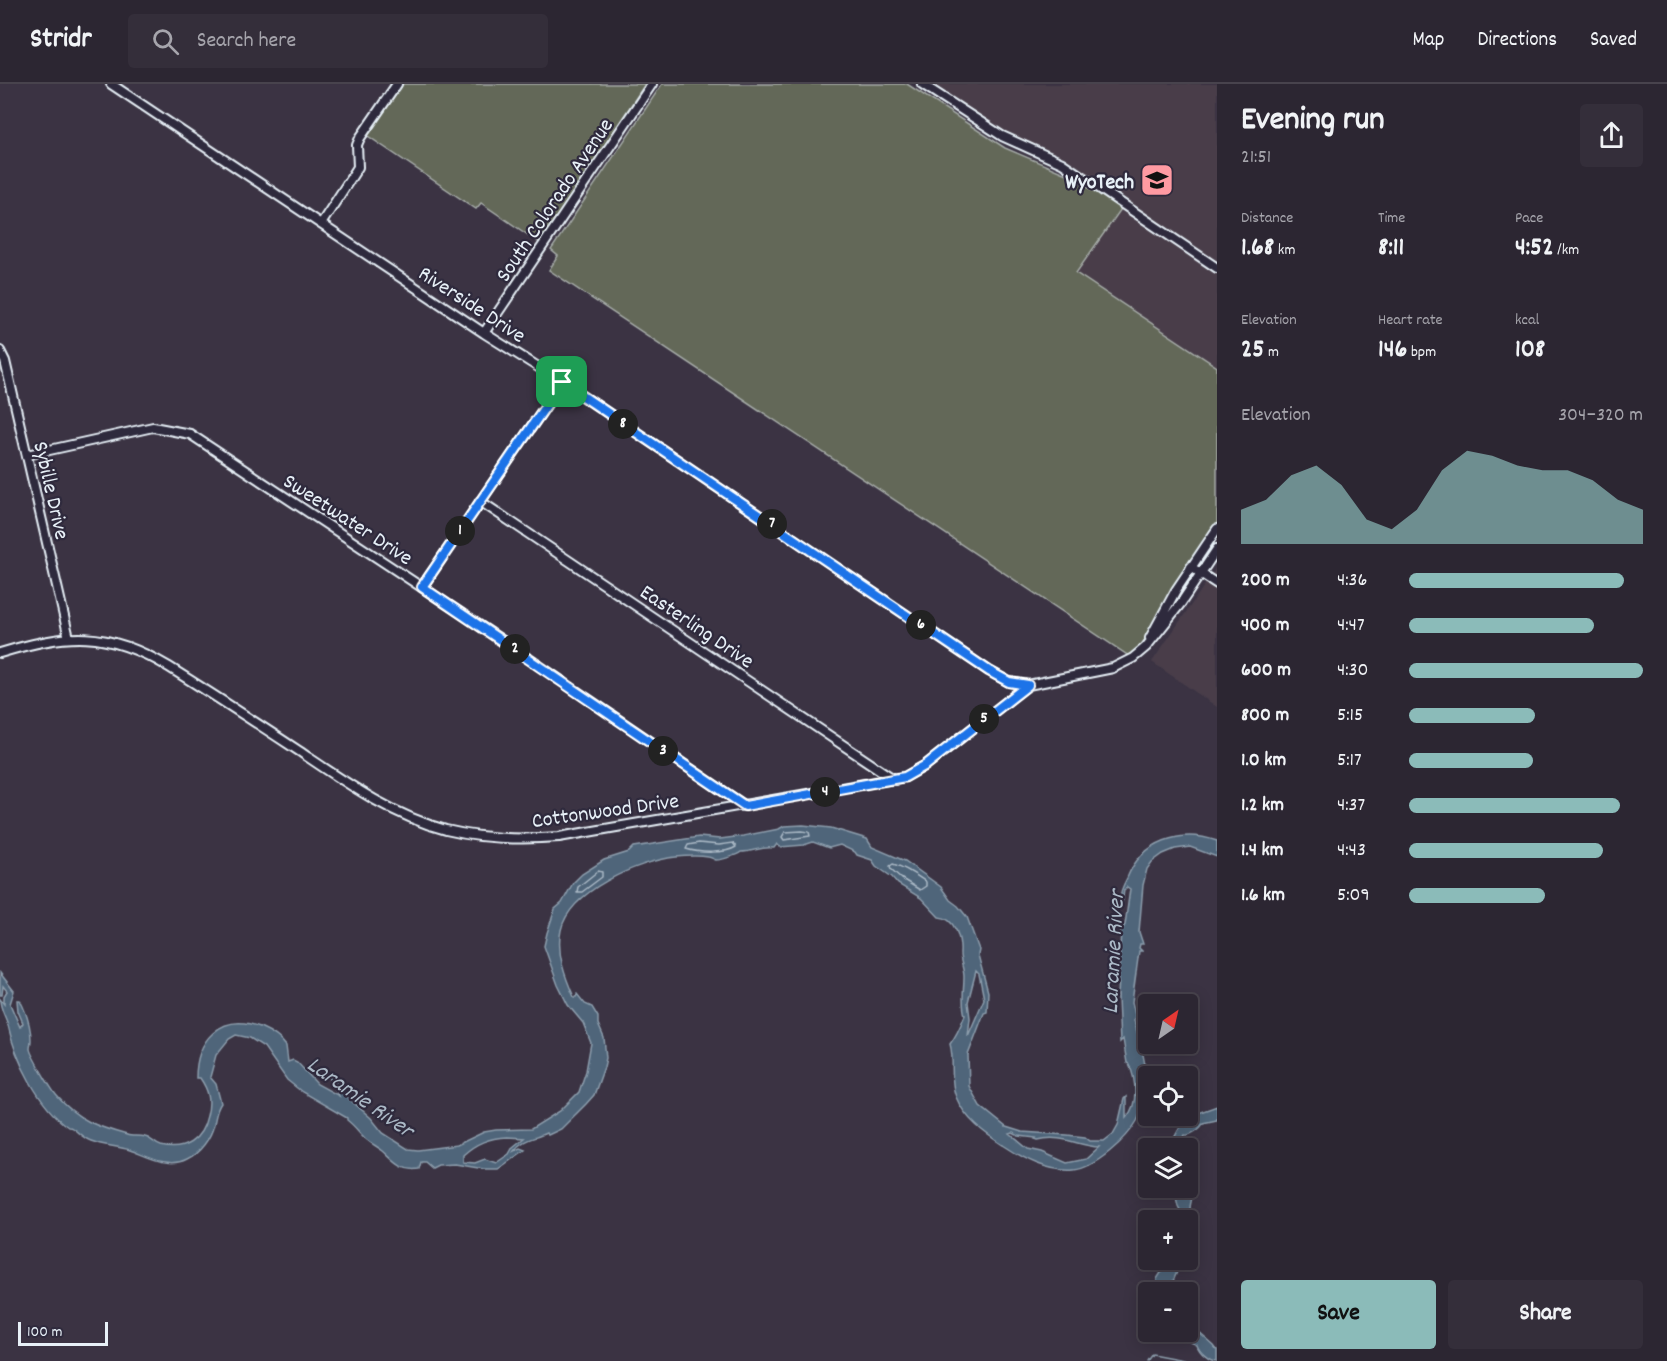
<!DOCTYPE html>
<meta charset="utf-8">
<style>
:root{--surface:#2c2632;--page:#342e3a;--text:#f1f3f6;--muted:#a6a5ac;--line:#48434d;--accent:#8bbbb9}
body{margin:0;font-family:Dekko,sans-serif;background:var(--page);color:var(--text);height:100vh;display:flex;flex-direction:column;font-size:22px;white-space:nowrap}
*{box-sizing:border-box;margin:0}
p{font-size:20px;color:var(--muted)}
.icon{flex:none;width:33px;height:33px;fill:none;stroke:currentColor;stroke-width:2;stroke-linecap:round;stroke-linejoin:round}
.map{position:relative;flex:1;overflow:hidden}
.sheet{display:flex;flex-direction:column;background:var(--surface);width:450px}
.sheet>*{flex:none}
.needle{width:39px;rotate:34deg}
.tools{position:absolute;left:1138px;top:910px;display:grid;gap:12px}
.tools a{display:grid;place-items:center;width:60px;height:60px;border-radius:6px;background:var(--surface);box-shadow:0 3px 15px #0003,0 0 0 2px var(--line);font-size:30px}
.scale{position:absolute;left:18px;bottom:15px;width:90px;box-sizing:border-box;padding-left:6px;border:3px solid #e8f1f8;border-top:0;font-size:16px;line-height:21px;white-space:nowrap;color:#e8f1f8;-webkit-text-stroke:4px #2f2a3d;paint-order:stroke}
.pin{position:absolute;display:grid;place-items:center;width:51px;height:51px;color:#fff;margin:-26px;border-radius:12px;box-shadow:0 3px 9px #0006}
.km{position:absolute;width:30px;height:30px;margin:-15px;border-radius:50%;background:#222;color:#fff;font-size:16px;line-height:30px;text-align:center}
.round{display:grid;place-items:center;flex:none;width:63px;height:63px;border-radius:6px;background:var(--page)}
.head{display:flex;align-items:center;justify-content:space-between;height:102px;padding:0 24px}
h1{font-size:33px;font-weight:700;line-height:45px}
.metrics{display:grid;grid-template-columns:repeat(3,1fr);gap:9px;height:102px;padding:6px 24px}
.metrics div{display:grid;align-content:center}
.metrics b{font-size:26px;font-weight:700}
.metrics small{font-size:16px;font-weight:400}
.metrics p{font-size:16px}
.chart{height:168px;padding:12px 24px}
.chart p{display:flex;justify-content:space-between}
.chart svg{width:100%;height:108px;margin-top:6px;fill:var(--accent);opacity:.7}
.button{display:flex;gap:12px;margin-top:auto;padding:12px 24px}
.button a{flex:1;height:69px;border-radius:6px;background:var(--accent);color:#111;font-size:24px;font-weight:700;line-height:69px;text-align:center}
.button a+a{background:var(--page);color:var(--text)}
ul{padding:0 24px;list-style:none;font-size:20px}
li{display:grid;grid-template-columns:96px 72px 1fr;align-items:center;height:45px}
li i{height:15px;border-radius:8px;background:var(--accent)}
header{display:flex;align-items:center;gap:36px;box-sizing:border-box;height:84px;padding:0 30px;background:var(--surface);border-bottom:2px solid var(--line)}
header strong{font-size:28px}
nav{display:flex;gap:33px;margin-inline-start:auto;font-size:21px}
.search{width:420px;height:54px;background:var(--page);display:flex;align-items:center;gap:15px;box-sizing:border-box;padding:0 21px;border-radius:6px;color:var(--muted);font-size:22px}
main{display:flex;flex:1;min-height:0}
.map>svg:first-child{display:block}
.built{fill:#493e4a}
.green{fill:#636759;stroke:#a6aca8;stroke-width:1.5}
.water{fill:#4f657a;stroke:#8c9dac;stroke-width:1.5;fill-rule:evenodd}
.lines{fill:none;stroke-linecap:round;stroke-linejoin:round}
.shore{stroke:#abb9c6;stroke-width:1.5}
.stream{stroke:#8c9dac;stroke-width:1.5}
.minor-casing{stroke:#e8f1f8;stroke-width:12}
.minor{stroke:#2f2a3d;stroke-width:8}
.route-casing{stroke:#fff;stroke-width:12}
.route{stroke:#1a73e8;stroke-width:8}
.labels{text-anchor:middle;stroke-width:4.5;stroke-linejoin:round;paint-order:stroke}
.poi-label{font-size:22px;font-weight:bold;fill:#e8f1f8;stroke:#2f2a3d;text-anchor:end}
.street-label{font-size:22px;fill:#e8f1f8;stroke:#2f2a3d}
.water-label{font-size:24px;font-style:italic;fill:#abb9c6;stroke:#2f2a3d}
</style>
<header>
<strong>Stridr</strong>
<div class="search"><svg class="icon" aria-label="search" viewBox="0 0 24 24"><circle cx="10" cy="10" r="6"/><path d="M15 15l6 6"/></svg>Search here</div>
<nav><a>Map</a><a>Directions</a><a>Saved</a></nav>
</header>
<main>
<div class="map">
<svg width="1217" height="1277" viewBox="0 0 1217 1277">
<rect width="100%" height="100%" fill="#3b3343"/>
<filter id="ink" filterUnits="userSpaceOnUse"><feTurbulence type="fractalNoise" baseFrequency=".0167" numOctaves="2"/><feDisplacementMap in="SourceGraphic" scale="12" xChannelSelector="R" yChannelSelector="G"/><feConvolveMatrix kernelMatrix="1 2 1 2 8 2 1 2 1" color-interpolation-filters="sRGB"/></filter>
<g filter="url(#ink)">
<path class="built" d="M932,0H1217V283L1076,189L1126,116L1066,76L1000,45Z
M1217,483V623L1152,578Z"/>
<path class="green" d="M403,0H645L540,159L481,119L476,125L368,52Z
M662,0H907L1005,64L1078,95L1121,125L1076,189L1217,283V439L1173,504L1150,548L1139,564L1129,572L549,186L558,172L551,166Z"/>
<path class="water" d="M803,741L831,744L867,755L872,763L905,777L941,803L950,816L958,822L967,833L979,866L978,871L988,908L987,928L984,929L968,971L969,1002L980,1022L1006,1043L1022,1048L1067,1051L1085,1053L1090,1057H1104L1113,1050L1118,1041L1124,1015L1126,1013V1034C1139,1020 1136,996 1129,980L1127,979L1123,955L1120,958L1118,914L1121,843L1123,844L1125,841L1130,805L1127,803L1124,806L1122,820C1118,811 1123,802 1127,794C1142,757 1181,744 1217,757V773L1190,763L1175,765L1163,770L1152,778L1147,785L1143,801L1139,848L1143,860H1140L1139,864L1142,867H1139L1132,918L1135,931L1134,936C1138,953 1144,969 1146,988C1147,998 1142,1028 1137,1037C1127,1055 1095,1084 1074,1086C1048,1088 1024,1075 1003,1061C984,1049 965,1035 956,1013C949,996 955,977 950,960C957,951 961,941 965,931C961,919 964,906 964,893C964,885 960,877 960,870C961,856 956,834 939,833L921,814L898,800L892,793L876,782L872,776L857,771L855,768L840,761L829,764L813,758L804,761L780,763L777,760L774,764C762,762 753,768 741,768C738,771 722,776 716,776C713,775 711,773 708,773C698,771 686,772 676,773C638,777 570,807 561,846C556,869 565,893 574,913H576L577,910L585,920L592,923L598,933V940L604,954L606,974L604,983L594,1011L586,1020L561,1045L548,1051L546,1049C534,1055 522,1055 514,1067L520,1064L525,1066L498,1085H484L455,1080L438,1081L432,1084L425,1078H421L419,1085C402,1088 394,1077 383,1067C378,1063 372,1060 367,1056C360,1050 355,1042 347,1036V1034L302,1008L287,996L264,963L250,954L236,951L229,955L216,971L210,993L216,1000L221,1019C216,1026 216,1032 214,1040C211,1054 200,1069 187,1075C168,1085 147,1072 130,1066C118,1062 103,1062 91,1057C83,1054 78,1048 72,1044C71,1043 69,1043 68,1043C39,1023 15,975 8,941C5,931 0,925 0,915L4,920V912L7,907L3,902L2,911H0V889L14,907L10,920L20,943L23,939L18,927L17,916H20C26,928 31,943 31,956C31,959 30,962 30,965C31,971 51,1005 57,1012C77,1036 98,1043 127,1051C132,1053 139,1051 145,1053C151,1054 154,1060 161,1062C184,1068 202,1056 207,1032C211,1017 209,1007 200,994H196C196,957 220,928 260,943C269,947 280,953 286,962L288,978L293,976L297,978L317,1000L339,1012L329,993V990L331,991L342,1002L346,1012L371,1034L383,1049L408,1065L418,1066L457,1061L484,1048L496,1046L531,1045L560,1027L579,1008L586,987L591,959L583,939L568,921L558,901L544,862L547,849L555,825L562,819L573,799L582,790L604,776L629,768L634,763L699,753L720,755L743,752L779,745L784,742ZM976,887L979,890L984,915L968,952L970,934L968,918ZM1013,1049L1019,1052L1036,1054L1035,1055L1038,1056C1062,1050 1078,1062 1099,1063L1086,1075L1067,1079L1042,1068L1028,1065L1010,1050ZM507,1053L524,1054L513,1063L509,1070L496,1079L485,1075L475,1079L463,1078V1071C476,1059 489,1054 507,1053Z
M1217,1022V1036L1203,1039C1201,1045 1189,1052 1185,1051L1179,1065H1169C1176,1049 1183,1036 1197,1024L1195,1030Z
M1174,1104H1184L1188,1108L1191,1106C1194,1113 1190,1117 1190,1125C1189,1139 1194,1153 1188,1167V1137H1181L1182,1130L1178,1122Z
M1169,1176H1182L1168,1209H1156L1157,1195Z
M1188,1239L1214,1262L1217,1266V1277C1209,1277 1199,1268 1197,1261L1182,1254L1176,1248H1188Z"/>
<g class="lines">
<path class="shore" d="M802,747L809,748L810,752L784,756L782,753L785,748Z
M699,759L719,761L733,759L736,763C725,770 699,769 686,765L688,761Z
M893,780C905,783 916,791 926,798V802L920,806L902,795L891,785L890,782Z
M598,787L602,788V793L582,808H577L578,803Z"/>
<path class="stream" d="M1147,1277L1152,1270L1189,1277"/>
<g class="minor-casing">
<path id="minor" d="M111,0L484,249L562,298L989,587L1009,598L1028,601
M922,0L1002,52L1062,79L1217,184
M321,140L358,83L357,61L360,54L397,0
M484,249L652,0
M0,267L5,277L69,554
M27,371L153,343L190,350L500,555L745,722
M480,417L895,696
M1191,483L1217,500
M422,503L562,298
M1150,554L1176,506L1217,445
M0,569C67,549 106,545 169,583C212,610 255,638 299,667C345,698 391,731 446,746C483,755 521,756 559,753L905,693L926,681L1028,601L1113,584L1133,574L1146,563L1181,519L1217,465"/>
</g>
<use href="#minor" class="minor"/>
</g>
</g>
<g class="lines" filter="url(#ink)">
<g class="route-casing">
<path id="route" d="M562,298L989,587L1009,598L1028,601L926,681L905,693L745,722L422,503Z"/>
</g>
<use href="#route" class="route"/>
</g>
<defs>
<g id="university-square" transform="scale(1.725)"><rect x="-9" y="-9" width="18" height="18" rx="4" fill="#ff9aa2" stroke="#2f2a3d"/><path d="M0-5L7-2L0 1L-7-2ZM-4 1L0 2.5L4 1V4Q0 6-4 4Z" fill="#111"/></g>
</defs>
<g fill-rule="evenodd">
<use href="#university-square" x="1157" y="96"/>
</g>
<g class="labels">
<g class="poi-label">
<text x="1134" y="104">WyoTech</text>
</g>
<g class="street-label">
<text transform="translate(553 115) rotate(-56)" y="8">South Colorado Avenue</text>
<text transform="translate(473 219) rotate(33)" y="8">Riverside Drive</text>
<text transform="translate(53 406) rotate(77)" y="8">Sybille Drive</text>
<text transform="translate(349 434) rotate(33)" y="8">Sweetwater Drive</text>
<text transform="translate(698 541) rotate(34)" y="8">Easterling Drive</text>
<text transform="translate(605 725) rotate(-8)" y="8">Cottonwood Drive</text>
</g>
<g class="water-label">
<text transform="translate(1112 868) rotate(-87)" y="8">Laramie River</text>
<text transform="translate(361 1012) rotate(35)" y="8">Laramie River</text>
</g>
</g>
</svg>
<div class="tools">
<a><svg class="needle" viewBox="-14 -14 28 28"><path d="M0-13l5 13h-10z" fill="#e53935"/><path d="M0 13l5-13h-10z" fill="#a6a5ac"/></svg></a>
<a><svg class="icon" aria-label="locate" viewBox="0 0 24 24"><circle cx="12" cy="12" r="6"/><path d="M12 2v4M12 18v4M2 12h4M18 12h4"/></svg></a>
<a><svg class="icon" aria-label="layers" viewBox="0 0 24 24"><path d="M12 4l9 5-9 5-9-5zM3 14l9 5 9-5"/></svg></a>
<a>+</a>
<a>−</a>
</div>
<div class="scale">100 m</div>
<div class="pin" style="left:562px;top:298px;background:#1e9e55"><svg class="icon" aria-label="arrive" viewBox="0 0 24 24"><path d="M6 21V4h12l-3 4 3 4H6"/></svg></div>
<b class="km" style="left:460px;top:447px">1</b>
<b class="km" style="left:515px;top:565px">2</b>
<b class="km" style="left:663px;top:667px">3</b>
<b class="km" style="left:825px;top:708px">4</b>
<b class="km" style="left:984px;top:635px">5</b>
<b class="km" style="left:921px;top:541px">6</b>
<b class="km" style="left:772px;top:440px">7</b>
<b class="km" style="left:623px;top:340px">8</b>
</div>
<section class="sheet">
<div class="head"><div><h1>Evening run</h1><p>21:51</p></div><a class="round"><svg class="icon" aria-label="share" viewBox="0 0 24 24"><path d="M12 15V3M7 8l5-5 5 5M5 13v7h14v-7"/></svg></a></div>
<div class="metrics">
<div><p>Distance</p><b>1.68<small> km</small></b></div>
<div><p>Time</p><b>8:11</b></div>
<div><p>Pace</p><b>4:52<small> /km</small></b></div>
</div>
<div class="metrics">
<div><p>Elevation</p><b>25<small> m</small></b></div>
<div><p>Heart rate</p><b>146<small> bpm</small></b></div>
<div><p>kcal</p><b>108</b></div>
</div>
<div class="chart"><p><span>Elevation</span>304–320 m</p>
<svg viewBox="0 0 160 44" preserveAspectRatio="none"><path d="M0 44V30L10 26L20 16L30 12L40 20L50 34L60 38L70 30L80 14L90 6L100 8L110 12L120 14L130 14L140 18L150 26L160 30V44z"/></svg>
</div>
<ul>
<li><b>200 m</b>4:36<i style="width:92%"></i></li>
<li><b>400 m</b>4:47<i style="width:79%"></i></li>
<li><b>600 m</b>4:30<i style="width:100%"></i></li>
<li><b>800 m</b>5:15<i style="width:54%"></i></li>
<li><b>1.0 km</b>5:17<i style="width:53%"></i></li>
<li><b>1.2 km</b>4:37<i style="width:90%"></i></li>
<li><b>1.4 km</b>4:43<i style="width:83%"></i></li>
<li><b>1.6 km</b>5:09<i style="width:58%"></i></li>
</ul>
<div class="button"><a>Save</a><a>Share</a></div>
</section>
</main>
